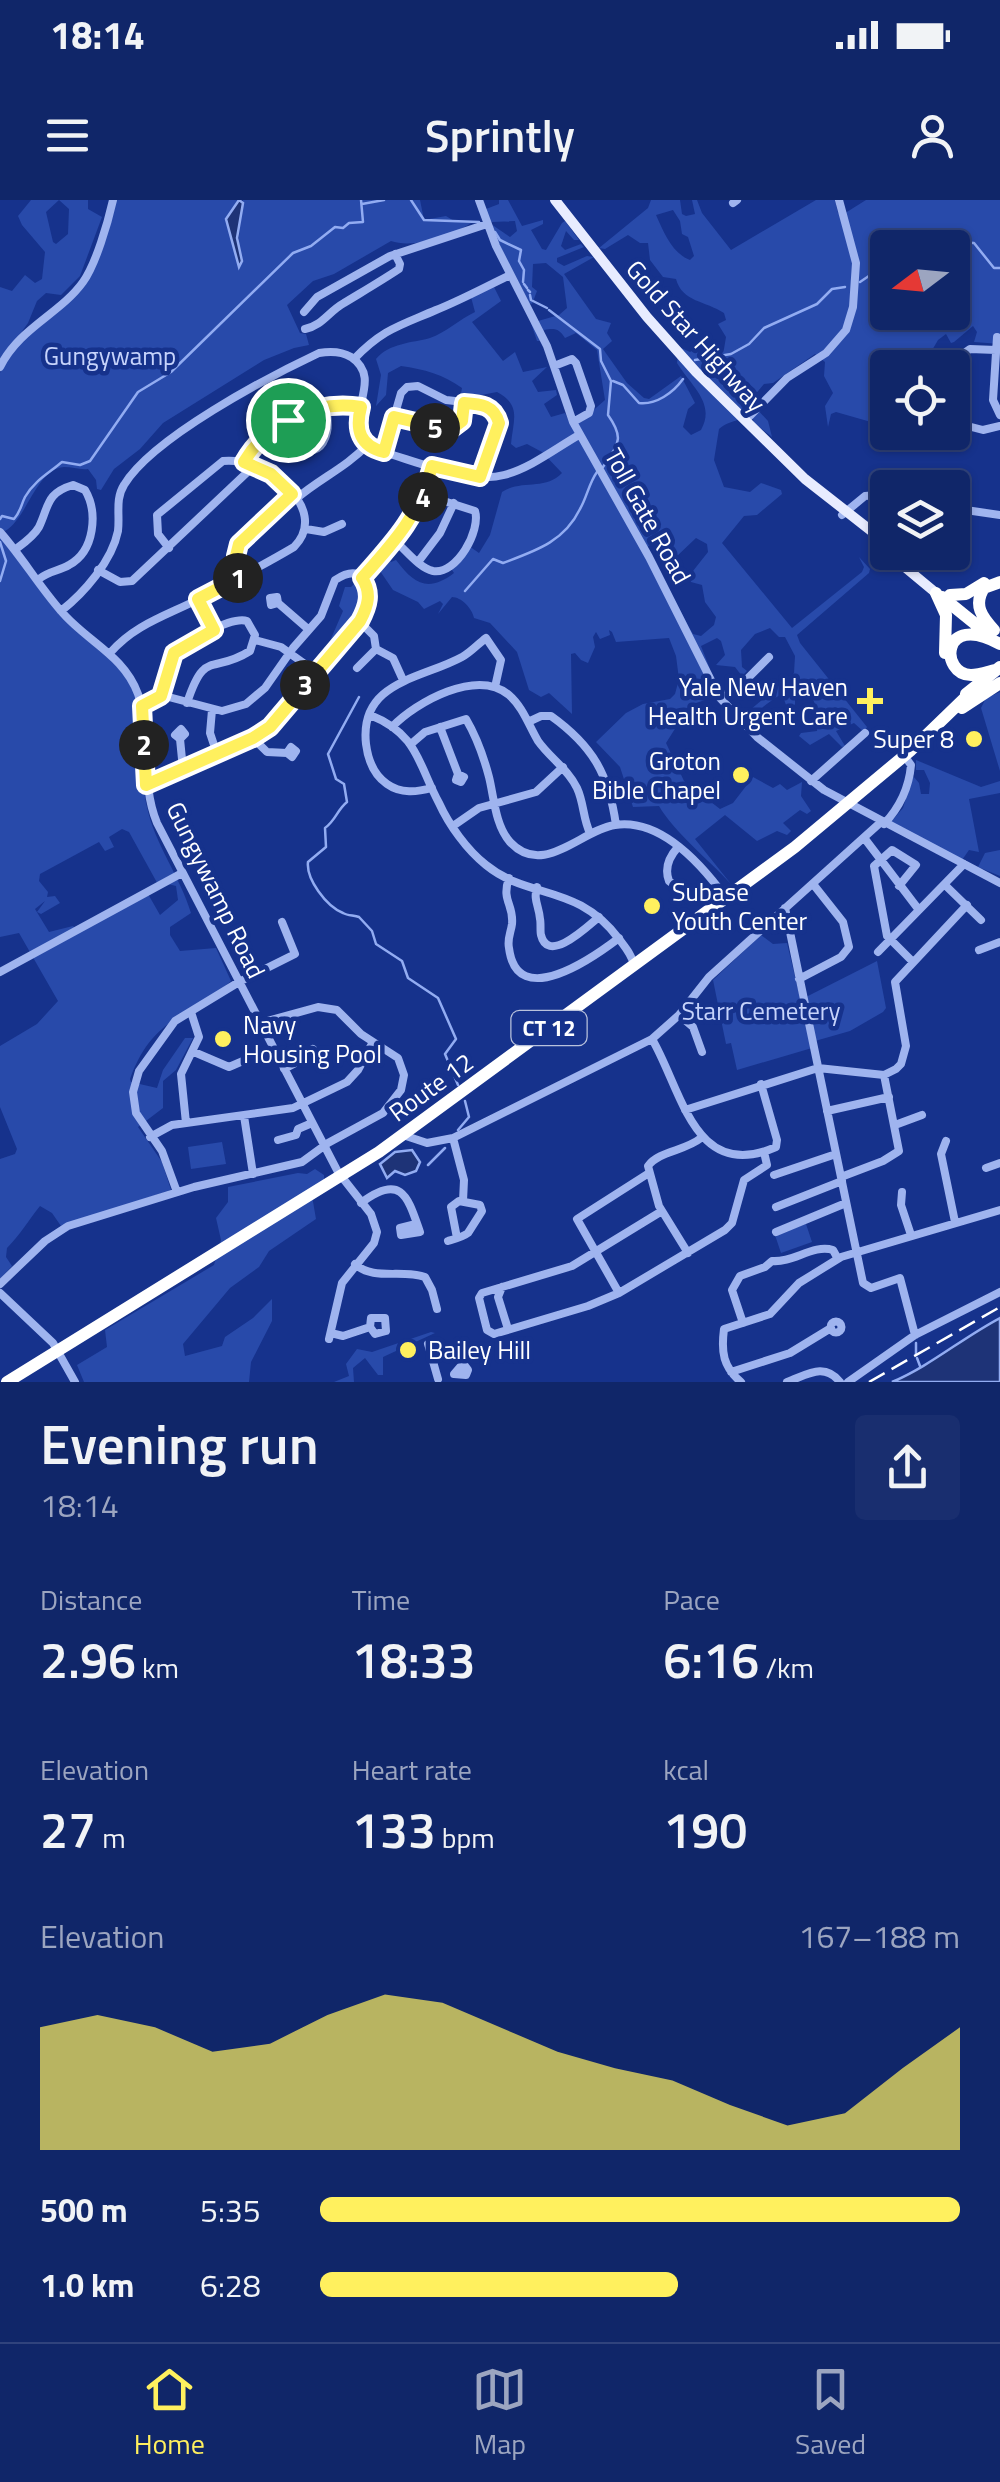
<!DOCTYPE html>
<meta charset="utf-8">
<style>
:root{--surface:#102669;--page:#192e6f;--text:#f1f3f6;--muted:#9ca5c0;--line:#30437d;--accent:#fff05e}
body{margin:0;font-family:"Titillium Web",sans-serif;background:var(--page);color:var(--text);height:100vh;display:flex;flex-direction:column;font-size:38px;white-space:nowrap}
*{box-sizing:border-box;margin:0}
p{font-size:32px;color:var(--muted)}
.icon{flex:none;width:55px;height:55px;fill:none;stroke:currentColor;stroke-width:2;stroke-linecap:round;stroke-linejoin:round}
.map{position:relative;height:1182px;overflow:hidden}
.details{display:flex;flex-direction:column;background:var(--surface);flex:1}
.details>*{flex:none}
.needle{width:65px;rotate:254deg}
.tools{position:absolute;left:870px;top:30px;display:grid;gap:20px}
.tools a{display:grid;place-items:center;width:100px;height:100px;border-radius:10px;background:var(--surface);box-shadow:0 2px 8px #0004,0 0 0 2px var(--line);font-size:50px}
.pin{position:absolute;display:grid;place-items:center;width:85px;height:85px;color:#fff;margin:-42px;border:5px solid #fff;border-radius:50%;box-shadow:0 2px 10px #0007}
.km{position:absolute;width:50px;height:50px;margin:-25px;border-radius:50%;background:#222;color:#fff;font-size:28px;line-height:50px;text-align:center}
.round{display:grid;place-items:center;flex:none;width:105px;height:105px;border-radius:10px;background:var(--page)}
.headline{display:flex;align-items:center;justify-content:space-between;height:170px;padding:0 40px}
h1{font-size:55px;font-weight:600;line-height:75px}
.figures{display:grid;grid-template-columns:repeat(3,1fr);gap:15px;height:170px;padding:10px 40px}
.figures div{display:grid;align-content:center}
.figures b{font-size:50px;font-weight:600}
.figures small{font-size:28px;font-weight:400}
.figures p{font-size:28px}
.chart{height:280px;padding:20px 40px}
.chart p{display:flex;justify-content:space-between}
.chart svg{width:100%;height:180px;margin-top:10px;fill:var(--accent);opacity:.7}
ul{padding:0 40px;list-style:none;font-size:32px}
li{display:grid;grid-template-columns:160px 120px 1fr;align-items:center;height:75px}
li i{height:25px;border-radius:12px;background:var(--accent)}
.status{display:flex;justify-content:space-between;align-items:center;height:70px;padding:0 50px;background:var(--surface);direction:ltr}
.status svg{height:28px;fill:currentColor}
header{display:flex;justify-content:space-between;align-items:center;height:130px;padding:0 40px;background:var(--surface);font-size:45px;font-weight:600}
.tabs{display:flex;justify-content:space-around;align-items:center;height:140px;border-top:2px solid var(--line);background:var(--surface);font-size:28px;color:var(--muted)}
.tabs a{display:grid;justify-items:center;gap:5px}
.tabs .selected{color:var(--accent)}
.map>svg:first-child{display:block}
.green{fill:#284aaa;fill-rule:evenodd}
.water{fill:#1e3377;stroke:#92acf2;stroke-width:2.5}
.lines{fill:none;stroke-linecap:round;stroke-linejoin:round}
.stream{stroke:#92acf2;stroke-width:2.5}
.minor{stroke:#9fb4ef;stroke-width:8}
.major{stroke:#e8ecff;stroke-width:10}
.highway{stroke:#fff;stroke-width:12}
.rail{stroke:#fff;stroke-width:2.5;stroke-dasharray:18 8;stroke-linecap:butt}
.route-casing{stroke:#fff;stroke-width:20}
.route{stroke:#fff05e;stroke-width:12}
.poi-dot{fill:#fff05e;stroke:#16328c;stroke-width:4}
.labels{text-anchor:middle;stroke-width:9;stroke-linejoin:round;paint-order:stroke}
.shield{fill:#16328c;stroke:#b9c2dc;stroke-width:2.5}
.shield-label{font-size:22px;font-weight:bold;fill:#fff}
.street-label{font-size:25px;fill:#fff;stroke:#16328c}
.park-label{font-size:25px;fill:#c6d3fb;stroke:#16328c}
.poi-label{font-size:25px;fill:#fff;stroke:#16328c;text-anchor:end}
</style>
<div class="status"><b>18:14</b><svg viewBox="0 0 49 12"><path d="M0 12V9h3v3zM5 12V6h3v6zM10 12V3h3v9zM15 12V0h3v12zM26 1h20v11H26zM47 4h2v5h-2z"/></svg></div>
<header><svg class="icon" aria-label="menu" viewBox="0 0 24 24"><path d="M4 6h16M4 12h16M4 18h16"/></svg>Sprintly<svg class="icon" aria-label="person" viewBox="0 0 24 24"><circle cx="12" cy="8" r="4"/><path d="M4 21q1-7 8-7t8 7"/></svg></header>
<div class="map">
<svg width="1000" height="1182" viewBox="0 0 1000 1182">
<rect width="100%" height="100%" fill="#16328c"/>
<path class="green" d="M31,0H88V9L102,17L80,76L61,95L46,93L37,101L28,123L0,162V87L12,91L25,75L35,83L42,79L45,52L22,25L18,16ZM59,0L69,9L68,34L56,44L53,42L46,12Z
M114,0H240C224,17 227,25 234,46L238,45L243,0H420L424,20L446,16L454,21L471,23C452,36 413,49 391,41L334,74L313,81L287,105L300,133L306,134L309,145L294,148L264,160L163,223L140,249L114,269L101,290L97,289L96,280L88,269C80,270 72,267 64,267C36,269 27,319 5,331L0,328V173L9,154L80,89Z
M499,0H508L522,26L543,20V24L531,30L542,49L546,50L562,23L565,21L579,40H574L566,31L561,46L565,50L581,44L584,47L557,58V62L564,66L587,56L594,57L564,74L596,119L611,123L607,133L612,141L603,149L627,183L644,198L649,199L681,176L695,203L688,209L683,227L691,235L701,230C716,203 691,186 677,163L679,147L690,152L697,148L705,152L724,149L726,137L718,124L726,120L724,113C706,101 682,102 676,79L663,77L650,60L648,43H640L628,35L605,49L599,48L648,8L651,0H680L682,14L686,16L695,14L692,0H697L702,13L731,50L816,0H835L838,13L842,15L866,0H1000V144L974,142L977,132L973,126L954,142L951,143L946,134L938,140L931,152L925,151L906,167L888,168L887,181L879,186L873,200L875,217L871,222L836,212L831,214L828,227L825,206L833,193L824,176L825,162L815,154L773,183L764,184L753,197V205L768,221L772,237L754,223L750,207C741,225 731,218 719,229L714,260L724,287L750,292L761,283L781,290L782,294L757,315L744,316L722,343L792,428L862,372L864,367L859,357L870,369L869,373L797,435L800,443L867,527L864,532L854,523L836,531L845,546L842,547L829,534L810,545L799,536L801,533L817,531C820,518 817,501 807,492L795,494V504L789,513L782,494C771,499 762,510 752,513L750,510L794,473L795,456L785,437H779L770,428L755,434L741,450L742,467L747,471L742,476L735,467L716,465L725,455L721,441L717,438L701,446L710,469L706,475L714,497L690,505L666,543L684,581L720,609L733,603L753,577L773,588L780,584L787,590L802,582L801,596L811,611L807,614L800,610L783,623L791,631L787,635L777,631L757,641L725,615L695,639L731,684C709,660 674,632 659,606L633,607L620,567L596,542L626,513L643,504L670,499L675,494L679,479L676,456L669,438L616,442L612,432L609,430L610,435L600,439L596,432L593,437L595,447L588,463L581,460L575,453L571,454L572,514L549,493L541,497L529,490L517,452L490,423L474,418C472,408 461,397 452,397L438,414L443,404L440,401L424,409L418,402L393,390L380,371L367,375L382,359L388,358L391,362L396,360C414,384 428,393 454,373L452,370L469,346L479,353L490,335L502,292C522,279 545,291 562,273L542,252L527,244L516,248L511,244C513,221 522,205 497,192L460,199L462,188C444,175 424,169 401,166L388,173L386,195L376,206L381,175L376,159C389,143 412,143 430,138C445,133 460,119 475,112L471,97L494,87L501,101L472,122L503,161L515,152L523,172L547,167L532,181L538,192L556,190L557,195L544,204L551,217L565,213L570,223L580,222L605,200L597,150L576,133L565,138C559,128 554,128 544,130L541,141H537L531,123L559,115L567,108L563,77L546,63L533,64L532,87L537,91L532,104L529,103L491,29V24L510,37L517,31L515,21L492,22L487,19L486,9L499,4ZM673,10L680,21L682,34L688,37L694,56L690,60C672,53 664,33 656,15ZM888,48H952V112H888ZM696,338L707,344L708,352L689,376L691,382L702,385L705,402L716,417L714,425L701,436L693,434L689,427L647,347L660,339L676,357Z
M887,227L888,232L912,233L908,244L899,252L892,248L887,235L876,231Z
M0,336C26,367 51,400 78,431C95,450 119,462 131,486C149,521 138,569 147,607C155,645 180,676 191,713L170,727V735L180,751L216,748L231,781C189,819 153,815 130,879L131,882L157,888L163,870L185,838H193L176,870L163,881V908L138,927L162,962L171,990L61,1026L52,1013L40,1006C28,1021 20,1035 7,1048L6,1057L12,1066L0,1079V959L15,954L17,949L0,907V846L37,824L58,801L19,733L0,737ZM122,629L129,632L160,688L168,684L176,686L178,700L160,715L148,694L78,732L73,726L49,732L35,709L45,701L37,712L41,714L60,703L55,696L47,697L48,692L39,681L40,674L99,642L105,651L114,647L109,637Z
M357,381L364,391L360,412L323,457L343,411L339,406L345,387H351Z
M1000,492V571L981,508L986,498Z
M916,560L981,587L1000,581V593L969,599L979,652L969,650L962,660L890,623L903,608L913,576L919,583L921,594H929L930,583L924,570H916Z
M1000,650V676L978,667L985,653Z
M761,735L773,744L787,743L812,848L737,870L731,843L726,844L713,780Z
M877,761L886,808L883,812L850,831L815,841L806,797Z
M222,942L226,964L191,969L188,947Z
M315,969L324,975V980L311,990L316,1019L269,1051L259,1067L230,1088L183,1144L185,1156L222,1146L225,1137L253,1118L272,1099V1121L251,1162L249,1182H84L77,1165L107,1147L105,1130L214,1065L221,1040L216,1018L228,1002V987L298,973L307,974Z
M806,1024L812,1042L781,1053L775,1035Z
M431,1132L435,1133L383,1157V1175H378L365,1158L353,1168L354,1182H334L349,1176L346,1164L357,1149L372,1152Z"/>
<path class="water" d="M239,0L243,3L237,38L242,61L239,67L226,19Z
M412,950L420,962L416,971L405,975L395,971L387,978L380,964L395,952Z
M1000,1118V1182H892C930,1166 962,1138 1000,1118Z"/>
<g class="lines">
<path class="stream" d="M411,0L424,20L479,22
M362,4L384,0
M495,32L500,40L521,50L519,61L524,70L523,82
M922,48L940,41L974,43L994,68H1000
M860,82L888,63
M524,84L527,88
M528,90L530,92
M530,95L531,100L547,108
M549,110L600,149L601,161L611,181L608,215C625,239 618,244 603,267
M695,160L731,154L749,144L764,128L817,104L832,89L845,87
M613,181L623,185L639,203C656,205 673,193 683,179
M0,319L2,316L14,319C21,311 21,305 25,297C34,281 49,273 62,262L80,265L90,261L138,192L171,172L293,53L311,46L335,27L343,28L349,23L363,22L361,0
M0,342L6,361L0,381
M465,391L493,359L503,363C535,351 564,342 580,309C587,297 589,283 597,272
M359,497L328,554L336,579L344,584L347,602C337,610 336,620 325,628L326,647L308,662C306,679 326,706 343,713C348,716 354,715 359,717L372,731L376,744L402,761L408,778L438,798L456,839L445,854L458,885
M458,930L469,917L465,901
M428,965L445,948
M916,1154V1143
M917,1158L920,1166"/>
<path class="minor" d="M479,0L496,46L547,146L573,222L649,357L720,498L757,537L824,590L1000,683
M733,3L737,0
M304,112L317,97L390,56L487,24
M305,129C323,125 328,112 344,103C362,92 381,81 399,69L400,64L395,54
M997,137L993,200L1000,215
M354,159C383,129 399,126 436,110C461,100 485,87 510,75
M554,166L572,159L576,163L591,206L589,213L573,222
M0,167C19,128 60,114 83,82C96,64 108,22 113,0
M943,168L970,149L996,150
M394,217L450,230L462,221L464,203
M745,221L787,178L826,153L846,130L853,107L856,63L839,0
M952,222L983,230L1000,226
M275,228C288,247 319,266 327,232C329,224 327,214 326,206
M384,252L401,193L407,187L418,186L446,200L482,204L495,213C503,234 484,255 480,277
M244,261C267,220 315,201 361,207
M296,299C319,279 347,267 367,245
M952,308L1000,315
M842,315L865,296L888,294
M306,329L324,332L342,324
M0,332C22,357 39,386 61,411C86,441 124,455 138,494C153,535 139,579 157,623L338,972L371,1014L377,1032L374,1043L342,1083L329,1139
M395,341C406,350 419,368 433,371C457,375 481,330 475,311L425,295
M16,349C24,343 34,336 39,327C49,306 46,293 73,285L85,290C98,312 95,351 69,365C59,371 49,371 39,379
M418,362L440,333L454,303
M98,370L120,382L132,381L255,265
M243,375L236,356L239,344L292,294
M362,378C396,340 419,316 432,265
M198,399L214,430
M278,403L271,405L270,398L277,397L278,403L308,429
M61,411C84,393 112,361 118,331C120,315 115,299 124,285C152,238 268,177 319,153C331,151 341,151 351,157C378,175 357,201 358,225C358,237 365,245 376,250C411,259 469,285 504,275C531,268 556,248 579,235
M255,440L281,447L316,472
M376,449L393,458L403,480
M110,453C134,425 165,416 197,400C229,383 262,366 294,347C332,308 263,256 223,261L157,315L158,334L169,348
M357,468L376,449L374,436L359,421
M161,495C164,483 165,466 173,455C183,442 232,416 247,421L255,435L250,451C212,475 205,448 187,503
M720,498L747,479L769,457
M141,502L161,495L222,511L246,504L265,488L293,448L321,416L335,380C370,357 373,398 359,421L270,527L253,538L146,585
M212,510L210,533L217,554
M370,515C418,534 418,564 439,603C449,625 467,650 486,665C529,700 577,683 619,739C625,747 632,755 634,765
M528,522L541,516H551C593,546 609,575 616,625
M392,527C416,502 477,468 509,495C523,507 529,526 538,541C550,558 568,569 577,588C584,603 583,619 590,633
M440,527L458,574L456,580L461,582L464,577L458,574
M253,538L267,552L287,553L291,547L296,551L292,557L287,553
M180,539L185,534L181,529L175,535L180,539L183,569
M411,544L425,532L466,519C476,536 484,558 489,577C494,597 495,625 510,642C543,678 581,630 615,625C661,618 702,665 726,698
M811,581L865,533
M432,588C417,592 401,594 387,584C374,575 368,560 366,544C359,481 422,479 462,457C470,453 478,444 486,438L501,460L495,487
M884,624C900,607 909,588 911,565L903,554
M453,626L479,608L536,592L563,567
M865,639L919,710
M678,647C669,657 664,668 669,681L682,691
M509,678C501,701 514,704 512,724C511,732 507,739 509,748C517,812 594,757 619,738
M945,685L981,720
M899,686L916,665L892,650L874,666L887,736L913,762
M537,687C533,700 539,706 540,719C541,722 540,732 541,735C548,765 588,726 599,717
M785,708L863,1083L871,1088L900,1078L915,1135
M979,750L1000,742
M878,752L964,664
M0,772L182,673
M799,779L841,757L849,747L843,722L813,684
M679,815L693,827L702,852
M652,839C682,890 694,983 776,947L777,940L761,884
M194,852L229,867L273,848
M284,869L309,856L313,849
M685,910L818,868L884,875L896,869L901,864L906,846L895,782L967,705
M827,911L889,897
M244,916L253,974
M186,923L181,874L199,837L191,812
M895,925L922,915
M403,935L427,943L453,938L652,839L679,815L709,777L881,622
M150,937L172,925L293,908L347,882L358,870L373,842
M453,938L464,980L463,1001
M278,940L296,935L298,929L312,923
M946,941L941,954L955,1022
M986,968L1000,963
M774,975L836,954
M841,977L883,961L899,951L884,875
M177,992L162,951L136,913L133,892L139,871L175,821L239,782L295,754L282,722
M902,992L901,1005L911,1035
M361,1003C402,972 408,998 420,1032L401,1035L400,1028L416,1024
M776,1007L842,981
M662,1011L572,1066L482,1093L479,1098L487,1130L494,1134L588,1106L619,1093L725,1030L732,1023L744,980L767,965L764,952
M776,1032L846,1003
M448,1041C455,1039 463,1037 468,1033L482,1011L480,1005L459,1001L451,1007L457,1038
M688,1053L659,1006L648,966C659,951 685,951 701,938
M355,1064C373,1081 402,1069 425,1077L432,1090L437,1109
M0,1084L45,1041L68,1026L194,987L302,962L328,943L383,913L401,890L404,875L398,858L361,834L337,810L318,807L260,823
M502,1087L498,1097L508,1129
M0,1093L53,1143L75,1182
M619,1093L577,1019L649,973
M830.5 1127a5.5 5.5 0 1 1 11 0a5.5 5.5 0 1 1-11 0Z
M743,1123L732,1090L740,1076L765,1067L772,1061C793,1063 813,1044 833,1050L838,1059
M331,1133L343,1136L370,1127L371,1118H385L386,1131L375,1134L370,1127
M428,1144L438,1179
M465,1166L468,1170L466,1175L454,1174L460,1167Z
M731,1172L790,1153L831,1128
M741,1182C723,1167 721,1152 724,1129L770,1114L799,1083L841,1057L1000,1010
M787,1182C807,1175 824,1162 840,1182
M848,1182L915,1135L1000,1092"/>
<path class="major" d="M555,0L647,117L696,172L805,279L888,344
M877,344L936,393"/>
<path class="highway" d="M936,393L946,415L945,453
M950,395L966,394L984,383
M942,397L989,435
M994,430C982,417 973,405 984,388L1000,382
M995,470C987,472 978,475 971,475C940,475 940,411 1000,444
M966,494L1000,467
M962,508L1000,483
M7,1182L379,952L795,647L910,551L970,493"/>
<path class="rail" d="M869,1182L1000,1107"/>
</g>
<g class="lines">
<g class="route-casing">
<path id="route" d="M464,203C481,204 494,205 499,223L480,277L432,266C419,315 396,340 362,378C372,393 368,406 360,421L270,527L253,538L146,585L142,506L161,496L174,453L214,430L198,399L244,375L236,356L239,344L292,294L271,274L244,262C268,221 315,200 361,207C355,230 360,246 384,252L394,217L450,230L462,221Z"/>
</g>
<use href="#route" class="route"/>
</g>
<g class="poi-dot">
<path d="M865 486h10v10h10v10h-10v10h-10v-10h-10v-10h10z"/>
<circle cx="974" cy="539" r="10"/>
<circle cx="741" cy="575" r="10"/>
<circle cx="652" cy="706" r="10"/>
<circle cx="223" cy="839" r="10"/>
<circle cx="408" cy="1150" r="10"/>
</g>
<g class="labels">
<rect class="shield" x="511.5" y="811" width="75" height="34" rx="8"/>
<g class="shield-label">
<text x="549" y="836">CT 12</text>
</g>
<g class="street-label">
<text transform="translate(696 136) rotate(48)" y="9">Gold Star Highway</text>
<text transform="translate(648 316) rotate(61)" y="9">Toll Gate Road</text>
<text transform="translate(216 690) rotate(64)" y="9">Gungywamp Road</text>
<text transform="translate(431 887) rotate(-36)" y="9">Route 12</text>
</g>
<g class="park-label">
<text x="110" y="165">Gungywamp</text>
<text x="761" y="820">Starr Cemetery</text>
</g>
<g class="poi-label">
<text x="848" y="496">Yale New Haven<tspan x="848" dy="29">Health Urgent Care</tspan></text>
<text x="954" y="548">Super 8</text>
<text x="721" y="570">Groton<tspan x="721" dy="29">Bible Chapel</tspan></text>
<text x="672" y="701" text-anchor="start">Subase<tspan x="672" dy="29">Youth Center</tspan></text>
<text x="243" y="834" text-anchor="start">Navy<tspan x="243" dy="29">Housing Pool</tspan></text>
<text x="428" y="1159" text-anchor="start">Bailey Hill</text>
</g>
</g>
</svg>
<div class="tools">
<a><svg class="needle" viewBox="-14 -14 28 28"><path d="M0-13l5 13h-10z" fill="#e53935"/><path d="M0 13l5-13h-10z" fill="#9ca5c0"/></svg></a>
<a><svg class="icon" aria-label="locate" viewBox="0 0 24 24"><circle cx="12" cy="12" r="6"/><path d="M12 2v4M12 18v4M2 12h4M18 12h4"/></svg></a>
<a><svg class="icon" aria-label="layers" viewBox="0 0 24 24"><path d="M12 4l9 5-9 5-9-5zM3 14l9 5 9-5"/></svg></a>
</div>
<div class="pin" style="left:288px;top:220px;background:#1e9e55"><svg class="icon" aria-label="arrive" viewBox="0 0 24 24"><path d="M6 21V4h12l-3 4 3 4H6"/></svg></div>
<b class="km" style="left:238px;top:378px">1</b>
<b class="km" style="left:144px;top:545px">2</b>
<b class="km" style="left:305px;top:485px">3</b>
<b class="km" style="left:423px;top:297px">4</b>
<b class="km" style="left:435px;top:228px">5</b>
</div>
<section class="details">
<div class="headline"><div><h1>Evening run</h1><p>18:14</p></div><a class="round"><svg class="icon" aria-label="share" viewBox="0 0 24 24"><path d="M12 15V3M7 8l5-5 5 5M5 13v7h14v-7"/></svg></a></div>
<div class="figures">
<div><p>Distance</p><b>2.96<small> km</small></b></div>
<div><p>Time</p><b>18:33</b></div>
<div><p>Pace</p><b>6:16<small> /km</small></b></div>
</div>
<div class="figures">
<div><p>Elevation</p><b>27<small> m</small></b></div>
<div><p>Heart rate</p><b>133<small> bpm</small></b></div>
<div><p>kcal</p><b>190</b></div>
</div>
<div class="chart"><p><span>Elevation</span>167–188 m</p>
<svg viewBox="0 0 160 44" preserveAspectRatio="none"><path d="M0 44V14L10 11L20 14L30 20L40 18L50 11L60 6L70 8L80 14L90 20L100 24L110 27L120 33L130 38L140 35L150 24L160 14V44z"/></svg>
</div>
<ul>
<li><b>500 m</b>5:35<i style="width:100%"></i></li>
<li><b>1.0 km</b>6:28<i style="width:56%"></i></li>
</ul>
</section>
<nav class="tabs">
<a class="selected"><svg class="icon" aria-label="home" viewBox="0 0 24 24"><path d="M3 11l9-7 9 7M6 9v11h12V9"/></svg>Home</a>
<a><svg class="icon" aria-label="map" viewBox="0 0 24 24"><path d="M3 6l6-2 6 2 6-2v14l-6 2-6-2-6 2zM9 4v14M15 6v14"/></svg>Map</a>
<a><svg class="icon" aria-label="saved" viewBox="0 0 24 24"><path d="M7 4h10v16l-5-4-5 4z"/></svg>Saved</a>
</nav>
